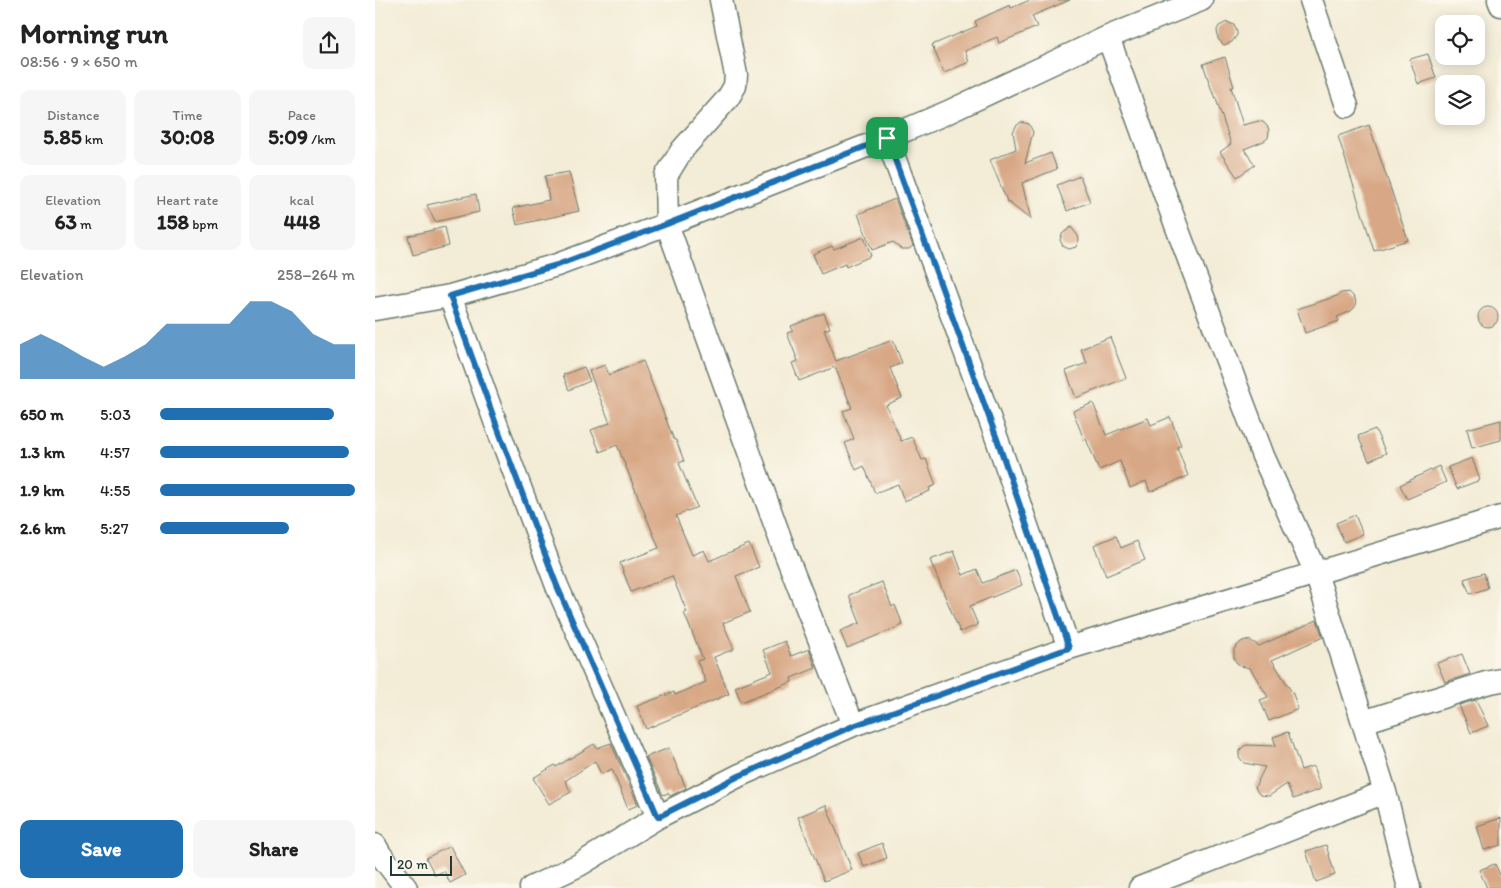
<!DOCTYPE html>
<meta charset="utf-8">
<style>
:root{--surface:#fff;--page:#f6f6f6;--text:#222;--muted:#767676;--accent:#1f6fb2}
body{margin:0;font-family:Itim,sans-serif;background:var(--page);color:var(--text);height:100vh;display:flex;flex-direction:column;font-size:19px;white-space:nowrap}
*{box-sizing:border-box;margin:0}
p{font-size:16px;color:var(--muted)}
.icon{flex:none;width:28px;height:28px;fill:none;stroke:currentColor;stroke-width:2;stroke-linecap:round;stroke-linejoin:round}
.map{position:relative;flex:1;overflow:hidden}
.panel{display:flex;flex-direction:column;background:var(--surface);width:375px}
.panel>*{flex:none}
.controls{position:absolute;left:1060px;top:15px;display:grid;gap:10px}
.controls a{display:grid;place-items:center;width:50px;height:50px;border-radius:10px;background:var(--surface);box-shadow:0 2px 12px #0003;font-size:25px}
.scale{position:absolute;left:15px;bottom:12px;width:62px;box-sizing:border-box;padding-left:5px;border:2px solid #1f3d34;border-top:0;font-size:14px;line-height:18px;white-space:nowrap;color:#1f3d34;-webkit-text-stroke:4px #fbf7ec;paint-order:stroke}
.pin{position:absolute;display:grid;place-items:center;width:42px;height:42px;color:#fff;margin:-21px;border-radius:10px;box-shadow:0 2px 8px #0006}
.round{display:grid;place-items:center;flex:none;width:52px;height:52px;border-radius:10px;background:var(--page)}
.overview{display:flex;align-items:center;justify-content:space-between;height:85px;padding:0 20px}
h1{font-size:28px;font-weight:800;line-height:38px}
.figures{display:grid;grid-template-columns:repeat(3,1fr);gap:8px;height:85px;padding:5px 20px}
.figures div{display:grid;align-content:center;border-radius:10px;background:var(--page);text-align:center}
.figures b{font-size:21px;font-weight:800}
.figures small{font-size:14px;font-weight:400}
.figures p{font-size:14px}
.chart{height:140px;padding:10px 20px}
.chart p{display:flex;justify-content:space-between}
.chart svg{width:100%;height:90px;margin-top:5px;fill:var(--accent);opacity:.7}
.cta{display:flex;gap:10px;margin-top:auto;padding:10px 20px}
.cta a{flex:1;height:58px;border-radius:10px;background:var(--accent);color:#fff;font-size:20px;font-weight:800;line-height:58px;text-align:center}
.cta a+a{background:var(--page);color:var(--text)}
ul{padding:0 20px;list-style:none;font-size:16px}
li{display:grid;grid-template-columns:80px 60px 1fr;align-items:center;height:38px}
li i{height:12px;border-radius:6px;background:var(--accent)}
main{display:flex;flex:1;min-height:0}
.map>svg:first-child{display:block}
.building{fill:#d8a886}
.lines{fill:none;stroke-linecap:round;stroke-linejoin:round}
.minor-casing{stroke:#697a6d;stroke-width:25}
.minor{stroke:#fff;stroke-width:22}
.route-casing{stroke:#fff;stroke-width:10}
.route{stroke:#1f6fb2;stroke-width:6}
</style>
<main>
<section class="panel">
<div class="overview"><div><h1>Morning run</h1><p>08:56 · 9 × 650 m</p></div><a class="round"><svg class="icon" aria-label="share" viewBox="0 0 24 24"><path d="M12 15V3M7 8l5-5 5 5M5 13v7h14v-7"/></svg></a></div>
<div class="figures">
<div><p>Distance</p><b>5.85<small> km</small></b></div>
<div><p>Time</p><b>30:08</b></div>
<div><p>Pace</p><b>5:09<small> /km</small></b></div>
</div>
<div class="figures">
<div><p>Elevation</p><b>63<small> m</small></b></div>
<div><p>Heart rate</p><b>158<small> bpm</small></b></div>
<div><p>kcal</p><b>448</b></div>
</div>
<div class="chart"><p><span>Elevation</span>258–264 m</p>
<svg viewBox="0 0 160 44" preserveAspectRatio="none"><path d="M0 44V27L10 22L20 27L30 33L40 38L50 33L60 27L70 17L80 17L90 17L100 17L110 6L120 6L130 11L140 22L150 27L160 27V44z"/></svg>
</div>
<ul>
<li><b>650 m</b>5:03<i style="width:89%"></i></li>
<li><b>1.3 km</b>4:57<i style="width:97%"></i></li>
<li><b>1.9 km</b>4:55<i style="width:100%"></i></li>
<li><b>2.6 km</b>5:27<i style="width:66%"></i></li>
</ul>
<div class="cta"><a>Save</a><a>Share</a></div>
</section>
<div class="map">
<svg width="1126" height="888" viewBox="0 0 1126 888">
<rect width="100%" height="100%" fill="#fbf7ec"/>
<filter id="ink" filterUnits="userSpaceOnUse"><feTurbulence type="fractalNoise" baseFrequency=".02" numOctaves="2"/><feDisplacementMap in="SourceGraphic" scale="10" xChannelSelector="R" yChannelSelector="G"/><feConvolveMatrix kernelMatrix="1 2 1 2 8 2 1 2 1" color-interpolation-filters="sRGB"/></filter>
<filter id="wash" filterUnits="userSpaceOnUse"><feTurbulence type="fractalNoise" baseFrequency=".0096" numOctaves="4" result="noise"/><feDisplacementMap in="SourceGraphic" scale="20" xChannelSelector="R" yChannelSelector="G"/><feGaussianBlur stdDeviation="1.12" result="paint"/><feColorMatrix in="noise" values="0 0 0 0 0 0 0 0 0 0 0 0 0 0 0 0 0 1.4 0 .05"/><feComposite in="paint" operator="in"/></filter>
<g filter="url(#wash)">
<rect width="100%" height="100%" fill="#f3ecd6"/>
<g id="blocks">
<path class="building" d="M655,0H695L657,16L662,27L624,43L622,37L590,51L594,62L569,73L557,45L602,26L600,21L635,5L636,8Z
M852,22L859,25L862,32V35L857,42L849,45L843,39L842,30L844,26Z
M1053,54L1061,78L1043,84L1035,59Z
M850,57L859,87H856L868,125L884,121L888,122L893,127L894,131L893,138L889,141L869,149L880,165L862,177L845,152L856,144L839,93L838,94L828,64Z
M646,122L654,124L658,132L650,163L676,153L682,169L647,183L656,220L632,201L615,160L641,149L638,132L641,126Z
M994,125L1033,240L999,251L963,136Z
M194,172L204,211L142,225L138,208L174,200L170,176Z
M705,176L715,202L692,211L682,185Z
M101,194L104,212L60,222L52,205Z
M520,199L538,246L534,249H526L518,242L497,250L483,214Z
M70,227L74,246L38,255L33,236Z
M696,227L703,236L704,240L701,247L694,249L688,246L685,240L687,234Z
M489,237L496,256L471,267L470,264L446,274L438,254L457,246L459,249Z
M974,292L980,298L981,305L979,308L976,311L962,317L964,321L930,333L922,309L962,296L966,293Z
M1103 317a10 10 0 1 1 20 0a10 10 0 1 1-20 0Z
M449,313L455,328L449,330L461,361L518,340L527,363L515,368L527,398L511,405L526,441L537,437L547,460L551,459L561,485L554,488L555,491L529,501L523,484L500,493L489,466L481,470L470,443L479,439L468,411L477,408L460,367L424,381L417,363L423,361L412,333L418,331L416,326Z
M735,337L751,378L701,398L691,371L712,363L706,349Z
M268,361L299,440H301L309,461L304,463L322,507L301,516L317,555L329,550L334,561L374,544L384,567L361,576L375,612L348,623L359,649L339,657L354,694L271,729L262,706L299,692L300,695L331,682L322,661L328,659L309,613L312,612L297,576L256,592L245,563L284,548L242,445L225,452L216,430L235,423L214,371L230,365L234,375Z
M209,367L215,381L194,390L188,375Z
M718,403L731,435L773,418L776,425L795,417L806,445L802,447L813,476L775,492L771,481L755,488L745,461L724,470L711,439L709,440L698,411Z
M1126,420V440L1097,448L1092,429Z
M1000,429L1011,453L994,461L983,436Z
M1097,458L1105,480L1082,489L1073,467Z
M1064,466L1071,482L1032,499L1025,485Z
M980,515L988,534L969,542L961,523Z
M741,536L746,548L762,541L770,560L731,576L719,545Z
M579,551L588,575L602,569L608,583L641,570L647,585L595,606L603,625L585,632L555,560Z
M1109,573L1113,588L1095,594L1089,579Z
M507,582L517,607L520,605L528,625L472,648L465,631L485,623L474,595Z
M942,620L948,637L897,660L918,694L923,709L894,721L885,700L893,697L875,668L866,666L862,663L859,659V649L866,642L870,640L876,641L884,646Z
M410,641L416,656L434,649L441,668L416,678L417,682L366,702L360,687L397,672L388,650Z
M1087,654L1095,674L1070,682L1062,663Z
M1101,700L1113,726L1096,733L1084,705Z
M913,732L926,770L938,766L946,789L918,799L912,784L894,796L886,795L883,793L880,787L890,767L869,763L864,757V751L869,746L872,745L901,746L898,737Z
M236,743L263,805L253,809L237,769L226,774L220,761L190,781L196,792L174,804L158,778L180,765L181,767L219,744L222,748Z
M294,748L311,788L295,796L293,793L288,795L271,757Z
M451,805L477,870L449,881L423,817Z
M1126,818V845L1109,850L1102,826Z
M507,843L512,858L489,867L483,853Z
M951,845L960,875L941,882L931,851Z
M75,846L90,875L75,883L69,871L60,875L51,858Z
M1120,864L1126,877V888H1112L1104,870Z"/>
</g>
</g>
<g filter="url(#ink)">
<use href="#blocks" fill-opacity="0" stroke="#697a6d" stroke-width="1"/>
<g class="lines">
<g class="minor-casing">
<path id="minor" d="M346,0L361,75L360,86L353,98L307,150L291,176L292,224L410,552L478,725
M936,0L972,106
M1124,0L1126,5
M733,37L801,225L888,456L941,573L1010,792L1034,888
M512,138L622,439L694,648
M75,296L120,421L182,586L283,817
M0,309L75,296L182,265L292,224L512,138L571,113L733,37L826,0
M988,722L1111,683L1126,680
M0,845L5,854L31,888
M156,888L204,865L283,817L365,775L478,725L694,648L1126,517
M765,888L1010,792"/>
</g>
<use href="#minor" class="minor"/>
</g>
</g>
<g class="lines" filter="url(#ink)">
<g class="route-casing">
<path id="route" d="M512,138L622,439L694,648L478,726L364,776L283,817L182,586L120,421L75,296L182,265L292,224Z"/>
</g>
<use href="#route" class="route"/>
</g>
</svg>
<div class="controls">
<a><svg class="icon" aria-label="locate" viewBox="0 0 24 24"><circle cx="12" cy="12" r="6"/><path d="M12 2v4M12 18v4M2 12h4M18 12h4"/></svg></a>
<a><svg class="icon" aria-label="layers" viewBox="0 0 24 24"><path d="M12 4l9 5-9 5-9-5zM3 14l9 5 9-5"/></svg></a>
</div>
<div class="scale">20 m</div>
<div class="pin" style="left:512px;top:138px;background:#1e9e55"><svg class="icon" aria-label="arrive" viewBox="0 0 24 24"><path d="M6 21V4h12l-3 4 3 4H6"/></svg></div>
</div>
</main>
